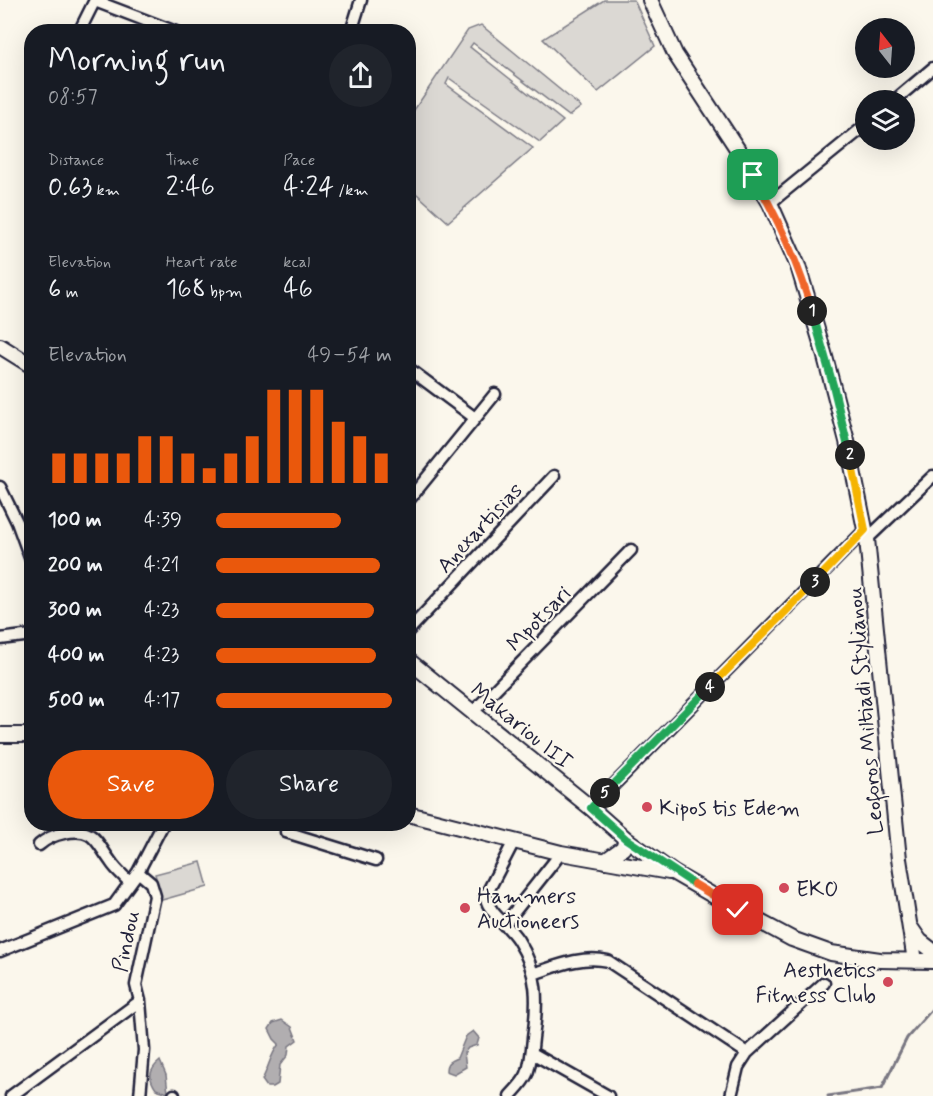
<!DOCTYPE html>
<meta charset="utf-8">
<style>
:root{--surface:#171b24;--page:#20242c;--text:#f1f3f6;--muted:#9ea1a6;--accent:#ea580c}
body{margin:0;font-family:Mynerve,sans-serif;background:var(--page);color:var(--text);height:100vh;display:flex;flex-direction:column;font-size:22px;white-space:nowrap}
*{box-sizing:border-box;margin:0}
p{font-size:20px;color:var(--muted)}
.icon{flex:none;width:33px;height:33px;fill:none;stroke:currentColor;stroke-width:2;stroke-linecap:round;stroke-linejoin:round}
.map{position:relative;flex:1;overflow:hidden}
.sheet{position:absolute;left:24px;top:24px;width:392px;height:807px;display:flex;flex-direction:column;background:var(--surface);border-radius:24px;box-shadow:0 6px 24px #0002}
.sheet>*{flex:none}
.needle{width:39px;rotate:343deg}
.tools{position:absolute;left:855px;top:18px;display:grid;gap:12px}
.tools a{display:grid;place-items:center;width:60px;height:60px;border-radius:50%;background:var(--surface);box-shadow:0 6px 24px #0002;font-size:30px}
.pin{position:absolute;display:grid;place-items:center;width:51px;height:51px;color:#fff;margin:-26px;border-radius:12px;box-shadow:0 3px 9px #0006}
.km{position:absolute;width:30px;height:30px;margin:-15px;border-radius:50%;background:#222;color:#fff;font-size:16px;line-height:30px;text-align:center}
.round{display:grid;place-items:center;flex:none;width:63px;height:63px;border-radius:32px;background:var(--page)}
.headline{display:flex;align-items:center;justify-content:space-between;height:102px;padding:0 24px}
h1{font-size:33px;font-weight:600;line-height:45px}
.stats{display:grid;grid-template-columns:repeat(3,1fr);gap:9px;height:102px;padding:6px 24px}
.stats div{display:grid;align-content:center}
.stats b{font-size:26px;font-weight:600}
.stats small{font-size:16px;font-weight:400}
.stats p{font-size:16px}
.chart{height:168px;padding:12px 24px}
.chart p{display:flex;justify-content:space-between}
.chart svg{width:100%;height:108px;margin-top:6px;stroke:var(--accent);stroke-width:6}
.primary-button{display:flex;gap:12px;margin-top:auto;padding:12px 24px}
.primary-button a{flex:1;height:69px;border-radius:36px;background:var(--accent);color:#fff;font-size:24px;font-weight:600;line-height:69px;text-align:center}
.primary-button a+a{background:var(--page);color:var(--text)}
ul{padding:0 24px;list-style:none;font-size:20px}
li{display:grid;grid-template-columns:96px 72px 1fr;align-items:center;height:45px}
li i{height:15px;border-radius:8px;background:var(--accent)}
.map>svg:first-child{display:block}
.green{fill:#dbd8d3;stroke:#7e7d87;stroke-width:1.5}
.water{fill:#b1aeb0;stroke:#787681;stroke-width:1.5}
.lines{fill:none;stroke-linecap:round;stroke-linejoin:round}
.stream{stroke:#787681;stroke-width:3}
.minor-casing{stroke:#22223b;stroke-width:15}
.secondary-casing{stroke:#22223b;stroke-width:18}
.minor{stroke:#fbf7ec;stroke-width:10}
.secondary{stroke:#fbf7ec;stroke-width:14}
.split-1-casing{stroke:#fff;stroke-width:12}
.split-2-casing{stroke:#fff;stroke-width:12}
.split-3-casing{stroke:#fff;stroke-width:12}
.split-4-casing{stroke:#fff;stroke-width:12}
.split-5-casing{stroke:#fff;stroke-width:12}
.split-6-casing{stroke:#fff;stroke-width:12}
.split-7-casing{stroke:#fff;stroke-width:12}
.split-1{stroke:#f0652b;stroke-width:8}
.split-2{stroke:#22a559;stroke-width:8}
.split-3{stroke:#f5b400;stroke-width:8}
.split-4{stroke:#f5b400;stroke-width:8}
.split-5{stroke:#22a559;stroke-width:8}
.split-6{stroke:#22a559;stroke-width:8}
.split-7{stroke:#f0652b;stroke-width:8}
.poi-dot{fill:#d1495b;stroke:#fbf7ec;stroke-width:2}
.labels{text-anchor:middle;stroke-width:4.5;stroke-linejoin:round;paint-order:stroke}
.street-label{font-size:22px;fill:#22223b;stroke:#fbf7ec}
.poi-label{font-size:22px;fill:#22223b;stroke:#fbf7ec;text-anchor:start}
</style>
<div class="map">
<svg width="933" height="1096" viewBox="0 0 933 1096">
<rect width="100%" height="100%" fill="#fbf7ec"/>
<filter id="ink" filterUnits="userSpaceOnUse"><feTurbulence type="fractalNoise" baseFrequency=".0167" numOctaves="2"/><feDisplacementMap in="SourceGraphic" scale="12" xChannelSelector="R" yChannelSelector="G"/><feConvolveMatrix kernelMatrix="1 2 1 2 8 2 1 2 1" color-interpolation-filters="sRGB"/></filter>
<g filter="url(#ink)">
<path class="green" d="M604,0H634L655,46L598,92L543,39Z
M481,25L581,107L569,116L473,43L470,47L563,121L540,142L449,78L446,84L533,148L448,222L408,186V119L468,30Z
M201,862L208,887L162,900L155,874Z"/>
<path class="water" d="M282,1020L292,1027L297,1040L289,1046L288,1055L280,1065L278,1084L273,1087H267L262,1080C269,1067 270,1055 279,1044L274,1039L269,1029L273,1023Z
M473,1031L479,1038L477,1045L468,1048L464,1053L466,1067L454,1074L446,1071C446,1063 449,1061 457,1058L466,1036Z
M160,1061L166,1075L168,1093L156,1089C148,1078 149,1070 160,1061Z"/>
<g class="lines">
<path class="stream" d="M828,1096L882,1088L907,1038L933,1008"/>
<g class="minor-casing">
<path id="minor" d="M95,1L176,32
M79,32L95,0
M351,32L361,0
M895,100L933,68
M770,203L866,125
M408,368L475,418
M0,487L17,522L32,563
M408,501L495,394
M867,539L933,476
M408,631L554,476
M0,639L32,635
M473,712L631,550
M591,808L865,530
M288,824L286,832L376,860
M39,845C47,838 54,835 64,833C94,826 96,842 111,862C116,870 124,876 130,883
M138,872L151,883L155,896L136,985L140,1001L144,1050L140,1096
M504,925L561,853
M0,951L114,905L138,872L163,824
M533,974C557,966 582,955 608,961L747,1053
M532,1053L608,1096
M11,1096L140,1001
M174,1096V1095
M510,1096C516,1089 523,1083 527,1074C531,1063 532,1050 533,1038C538,1002 539,973 518,940C508,924 491,916 485,897L514,841
M731,1096L738,1067L747,1053L824,983"/>
</g>
<g class="secondary-casing">
<path id="secondary" d="M650,0L675,54L740,153L770,203L798,266L824,353L847,441L867,539L899,859L915,961
M0,346L32,366
M408,660L591,808L626,839L674,873L738,910L792,939L831,953L880,960L933,961
M0,735H32
M408,814L561,853L669,872
M605,861L623,848L626,839
M911,928L920,941L933,951"/>
</g>
<use href="#minor" class="minor"/>
<use href="#secondary" class="secondary"/>
</g>
</g>
<g class="lines" filter="url(#ink)">
<g class="split-1-casing">
<path id="split-1" d="M753,175C778,218 798,263 812,311"/>
</g>
<g class="split-2-casing">
<path id="split-2" d="M812,311L833,385L850,455"/>
</g>
<g class="split-3-casing">
<path id="split-3" d="M815,582L865,530L850,455"/>
</g>
<g class="split-4-casing">
<path id="split-4" d="M710,687L815,582"/>
</g>
<g class="split-5-casing">
<path id="split-5" d="M605,793L710,687"/>
</g>
<g class="split-6-casing">
<path id="split-6" d="M605,793L591,808L626,839L694,884"/>
</g>
<g class="split-7-casing">
<path id="split-7" d="M694,884L738,910"/>
</g>
<use href="#split-1" class="split-1"/>
<use href="#split-2" class="split-2"/>
<use href="#split-3" class="split-3"/>
<use href="#split-4" class="split-4"/>
<use href="#split-5" class="split-5"/>
<use href="#split-6" class="split-6"/>
<use href="#split-7" class="split-7"/>
</g>
<g class="poi-dot">
<circle cx="647" cy="807" r="6"/>
<circle cx="784" cy="888" r="6"/>
<circle cx="465" cy="908" r="6"/>
<circle cx="888" cy="982" r="6"/>
</g>
<g class="labels">
<g class="street-label">
<text transform="translate(479 527) rotate(-47)" y="8">Anexartisias</text>
<text transform="translate(538 618) rotate(-46)" y="8">Mpotsari</text>
<text transform="translate(864 711) rotate(-95)" y="8">Leoforos Miltiadi Stylianou</text>
<text transform="translate(522 725) rotate(39)" y="8">Makariou III</text>
<text transform="translate(125 941) rotate(-78)" y="8">Pindou</text>
</g>
<g class="poi-label">
<text x="659" y="815">Kipos tis Edem</text>
<text x="796" y="896">EKO</text>
<text x="477" y="903">Hammers<tspan x="477" dy="25">Auctioneers</tspan></text>
<text x="876" y="977" text-anchor="end">Aesthetics<tspan x="876" dy="25">Fitness Club</tspan></text>
</g>
</g>
</svg>
<div class="tools">
<a><svg class="needle" viewBox="-14 -14 28 28"><path d="M0-13l5 13h-10z" fill="#e53935"/><path d="M0 13l5-13h-10z" fill="#9ea1a6"/></svg></a>
<a><svg class="icon" aria-label="layers" viewBox="0 0 24 24"><path d="M12 4l9 5-9 5-9-5zM3 14l9 5 9-5"/></svg></a>
</div>
<div class="pin" style="left:753px;top:175px;background:#1e9e55"><svg class="icon" aria-label="arrive" viewBox="0 0 24 24"><path d="M6 21V4h12l-3 4 3 4H6"/></svg></div>
<div class="pin" style="left:738px;top:910px;background:#d93025"><svg class="icon" aria-label="check" viewBox="0 0 24 24"><path d="M5 12l5 5 9-10"/></svg></div>
<b class="km" style="left:812px;top:311px">1</b>
<b class="km" style="left:850px;top:455px">2</b>
<b class="km" style="left:815px;top:582px">3</b>
<b class="km" style="left:710px;top:687px">4</b>
<b class="km" style="left:605px;top:793px">5</b>
<section class="sheet">
<div class="headline"><div><h1>Morning run</h1><p>08:57</p></div><a class="round"><svg class="icon" aria-label="share" viewBox="0 0 24 24"><path d="M12 15V3M7 8l5-5 5 5M5 13v7h14v-7"/></svg></a></div>
<div class="stats">
<div><p>Distance</p><b>0.63<small> km</small></b></div>
<div><p>Time</p><b>2:46</b></div>
<div><p>Pace</p><b>4:24<small> /km</small></b></div>
</div>
<div class="stats">
<div><p>Elevation</p><b>6<small> m</small></b></div>
<div><p>Heart rate</p><b>168<small> bpm</small></b></div>
<div><p>kcal</p><b>46</b></div>
</div>
<div class="chart"><p><span>Elevation</span>49–54 m</p>
<svg viewBox="0 0 160 44" preserveAspectRatio="none"><path d="M5 44V32M15 44V32M25 44V32M35 44V32M45 44V25M55 44V25M65 44V32M75 44V38M85 44V32M95 44V25M105 44V6M115 44V6M125 44V6M135 44V19M145 44V25M155 44V32"/></svg>
</div>
<ul>
<li><b>100 m</b>4:39<i style="width:71%"></i></li>
<li><b>200 m</b>4:21<i style="width:93%"></i></li>
<li><b>300 m</b>4:23<i style="width:90%"></i></li>
<li><b>400 m</b>4:23<i style="width:91%"></i></li>
<li><b>500 m</b>4:17<i style="width:100%"></i></li>
</ul>
<div class="primary-button"><a>Save</a><a>Share</a></div>
</section>
</div>
